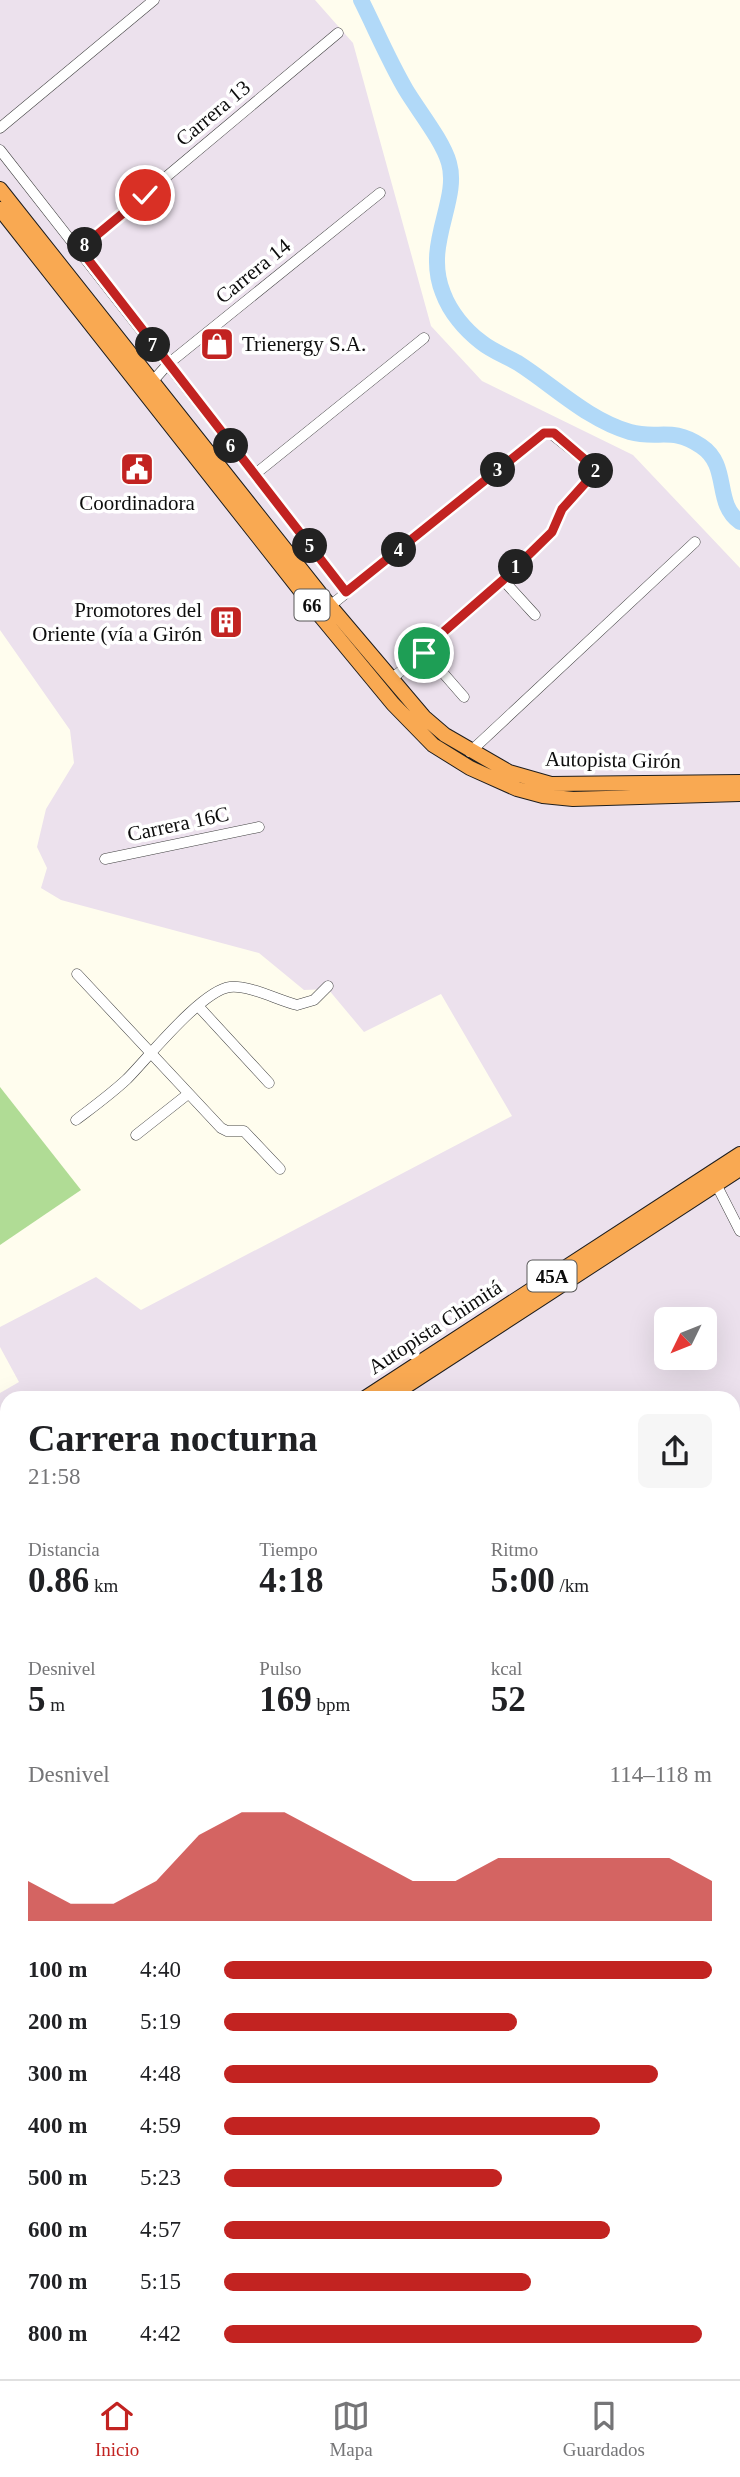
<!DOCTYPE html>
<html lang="es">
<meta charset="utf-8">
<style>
:root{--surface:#fff;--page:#f6f6f6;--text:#202124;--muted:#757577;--line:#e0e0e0;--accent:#c22321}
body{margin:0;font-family:"Times New Roman",serif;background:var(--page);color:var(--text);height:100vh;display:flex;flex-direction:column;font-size:26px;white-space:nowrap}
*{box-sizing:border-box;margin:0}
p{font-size:23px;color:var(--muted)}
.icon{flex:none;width:38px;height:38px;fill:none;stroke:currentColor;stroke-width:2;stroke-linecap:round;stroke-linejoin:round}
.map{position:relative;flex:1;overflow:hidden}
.sheet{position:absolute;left:0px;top:1391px;width:740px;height:989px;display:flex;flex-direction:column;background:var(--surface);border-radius:21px 21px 0 0;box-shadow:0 7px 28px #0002}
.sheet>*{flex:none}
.needle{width:46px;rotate:227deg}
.tools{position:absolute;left:654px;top:1307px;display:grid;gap:14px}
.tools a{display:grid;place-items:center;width:63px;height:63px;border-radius:10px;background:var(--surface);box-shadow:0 7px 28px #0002;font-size:35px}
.pin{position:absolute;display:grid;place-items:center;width:60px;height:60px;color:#fff;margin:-30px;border:4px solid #fff;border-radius:50%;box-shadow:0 2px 7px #0007}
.km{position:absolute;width:35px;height:35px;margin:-18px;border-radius:50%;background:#222;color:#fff;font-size:19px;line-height:35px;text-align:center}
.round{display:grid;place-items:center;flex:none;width:74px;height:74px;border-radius:10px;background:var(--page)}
.headline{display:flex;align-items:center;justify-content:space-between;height:119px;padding:0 28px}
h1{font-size:38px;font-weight:700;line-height:52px}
.stats{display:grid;grid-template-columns:repeat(3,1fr);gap:10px;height:119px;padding:7px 28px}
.stats div{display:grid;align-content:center}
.stats b{font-size:35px;font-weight:700}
.stats small{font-size:19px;font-weight:400}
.stats p{font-size:19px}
.chart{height:196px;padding:14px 28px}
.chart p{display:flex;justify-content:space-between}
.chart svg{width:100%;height:126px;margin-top:7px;fill:var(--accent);opacity:.7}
ul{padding:0 28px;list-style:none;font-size:23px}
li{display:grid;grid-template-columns:112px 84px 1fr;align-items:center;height:52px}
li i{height:18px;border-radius:9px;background:var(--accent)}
.tab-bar{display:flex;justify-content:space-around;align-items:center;height:98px;border-top:2px solid var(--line);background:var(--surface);font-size:19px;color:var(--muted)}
.tab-bar a{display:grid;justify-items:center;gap:4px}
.tab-bar .active{color:var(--accent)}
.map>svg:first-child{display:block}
.industrial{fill:#ece1ed;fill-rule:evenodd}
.forest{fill:#b0dc95}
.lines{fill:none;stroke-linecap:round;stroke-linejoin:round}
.river{stroke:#b1d9f8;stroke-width:16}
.minor-casing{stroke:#404040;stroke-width:11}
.highway-casing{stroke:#1e1e1e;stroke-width:16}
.minor{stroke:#fff;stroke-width:10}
.highway{stroke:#f9a952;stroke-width:14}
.route-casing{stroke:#fff;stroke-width:14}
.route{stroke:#c22321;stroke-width:9}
.labels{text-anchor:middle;stroke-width:7;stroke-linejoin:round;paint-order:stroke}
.shield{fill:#fff;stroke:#565656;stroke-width:2}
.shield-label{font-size:19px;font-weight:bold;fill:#0d0d0d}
.street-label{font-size:21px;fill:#0d0d0d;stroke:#fff}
.poi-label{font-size:21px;fill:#0d0d0d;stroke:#fff;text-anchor:start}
</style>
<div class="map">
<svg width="740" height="2379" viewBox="0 0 740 2379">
<rect width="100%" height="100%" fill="#fffdee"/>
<path class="industrial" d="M0,0H315L353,43L431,326L482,381L633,455L740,568V1679H733V1398H7V1564L0,1567V1393L19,1382L0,1347V1327L96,1277L141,1310L512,1116L441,994L364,1032L328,989L304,990L259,953L61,900L41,888L47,868L37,847L46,809L74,763L70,730L0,630ZM667,1320H705V1358H667Z"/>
<path class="forest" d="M0,1087L81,1190L0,1245Z"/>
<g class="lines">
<path class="river" d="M361,0C376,30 389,61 406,90C418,110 443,141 449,163C460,201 423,244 443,293C450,312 465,330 481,342C492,351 506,356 518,363C554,386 588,420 630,432C659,440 671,426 701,446C731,466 713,503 740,522"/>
<g class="minor-casing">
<path id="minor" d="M0,128L154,0
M0,150L346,592
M80,249L338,33
M152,382L168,364L380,193
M254,475L424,338
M330,606L544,433L549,432L597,470L596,474L562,509L552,532L503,580L535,615
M391,679L424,653
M464,697L423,650L503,580
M470,752L695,542
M105,859L259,827
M77,974L221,1128L227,1131H244L280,1169
M199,1007L269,1083
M76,1120C93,1107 111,1094 127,1079C147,1059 202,990 230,987C250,985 277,1000 297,1005L314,1000L328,986
M136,1135L188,1094
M716,1184L740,1231
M733,1462L740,1459
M0,1686L7,1700
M0,1797L7,1795
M733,1913L740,1910
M733,1934L740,1931
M0,1952L7,1950
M0,2297L7,2287
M174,2373V2379
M444,2379L452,2373"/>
</g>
<g class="highway-casing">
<path id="highway" d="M0,189L330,606L424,717L445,735L509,772L551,784L740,782
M0,209L322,618L393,704L433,745L470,768L517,789L543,796L573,799L740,794
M365,1398L740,1154
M388,1398L740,1169
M0,1582L7,1579
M0,1597L7,1593"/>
</g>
<use href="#minor" class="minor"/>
<use href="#highway" class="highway"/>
</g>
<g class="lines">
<g class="route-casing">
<path id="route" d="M145,195L80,249L346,592L544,433H554L597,470L562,509L552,532L503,580L425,648L424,653"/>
</g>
<use href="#route" class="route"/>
</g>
<defs>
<g id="shop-square" transform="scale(1.75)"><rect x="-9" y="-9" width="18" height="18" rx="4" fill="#c22321" stroke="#fff"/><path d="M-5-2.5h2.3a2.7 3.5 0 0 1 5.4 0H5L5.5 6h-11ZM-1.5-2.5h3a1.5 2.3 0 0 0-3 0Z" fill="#fff"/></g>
<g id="civic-square" transform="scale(1.75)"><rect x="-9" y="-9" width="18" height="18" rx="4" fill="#c22321" stroke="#fff"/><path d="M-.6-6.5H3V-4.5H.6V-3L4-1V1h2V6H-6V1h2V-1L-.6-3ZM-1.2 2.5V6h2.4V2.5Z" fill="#fff"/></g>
<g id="building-square" transform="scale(1.75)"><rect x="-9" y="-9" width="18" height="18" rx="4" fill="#c22321" stroke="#fff"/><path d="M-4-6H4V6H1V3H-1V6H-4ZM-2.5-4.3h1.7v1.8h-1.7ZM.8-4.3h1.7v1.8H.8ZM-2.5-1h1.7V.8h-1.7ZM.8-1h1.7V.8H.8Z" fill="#fff"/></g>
</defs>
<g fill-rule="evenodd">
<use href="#shop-square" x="217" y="344"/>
<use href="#civic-square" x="137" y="469"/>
<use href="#building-square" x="226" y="622"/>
</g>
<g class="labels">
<g class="shield">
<rect x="294.5" y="589.5" width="35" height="31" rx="5"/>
<rect x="527.5" y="1260.5" width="49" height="31" rx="5"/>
</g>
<g class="shield-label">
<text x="312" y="612">66</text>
<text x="552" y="1283">45A</text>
</g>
<g class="street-label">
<text transform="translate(213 113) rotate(-40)" y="7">Carrera 13</text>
<text transform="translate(253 271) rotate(-39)" y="7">Carrera 14</text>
<text transform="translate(613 760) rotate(1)" y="7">Autopista Girón</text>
<text transform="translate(178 824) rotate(-12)" y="7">Carrera 16C</text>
<text transform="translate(435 1327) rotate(-33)" y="7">Autopista Chimitá</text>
</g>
<g class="poi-label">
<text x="242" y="351">Trienergy S.A.</text>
<text x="137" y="510" text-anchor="middle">Coordinadora</text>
<text x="202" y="617" text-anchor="end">Promotores del<tspan x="202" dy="24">Oriente (vía a Girón</tspan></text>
</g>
</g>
</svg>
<div class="tools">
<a><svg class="needle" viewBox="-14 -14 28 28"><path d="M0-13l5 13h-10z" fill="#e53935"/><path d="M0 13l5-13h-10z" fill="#757577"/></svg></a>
</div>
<div class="pin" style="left:424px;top:653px;background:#1e9e55"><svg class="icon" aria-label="arrive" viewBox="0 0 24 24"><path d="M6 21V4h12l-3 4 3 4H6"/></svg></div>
<div class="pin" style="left:145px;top:195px;background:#d93025"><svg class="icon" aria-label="check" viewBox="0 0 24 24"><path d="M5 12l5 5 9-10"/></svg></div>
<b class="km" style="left:516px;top:567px">1</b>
<b class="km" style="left:596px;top:471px">2</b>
<b class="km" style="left:498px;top:470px">3</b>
<b class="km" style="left:399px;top:550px">4</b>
<b class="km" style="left:310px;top:546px">5</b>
<b class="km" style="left:231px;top:446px">6</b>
<b class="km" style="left:153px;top:345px">7</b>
<b class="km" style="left:85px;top:245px">8</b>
<section class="sheet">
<div class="headline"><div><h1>Carrera nocturna</h1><p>21:58</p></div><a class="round"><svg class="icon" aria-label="share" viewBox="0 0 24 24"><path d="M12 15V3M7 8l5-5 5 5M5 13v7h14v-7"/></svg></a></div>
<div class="stats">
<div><p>Distancia</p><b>0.86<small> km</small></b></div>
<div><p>Tiempo</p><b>4:18</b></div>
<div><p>Ritmo</p><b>5:00<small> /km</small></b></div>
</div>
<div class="stats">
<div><p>Desnivel</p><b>5<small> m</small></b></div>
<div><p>Pulso</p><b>169<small> bpm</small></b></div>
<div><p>kcal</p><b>52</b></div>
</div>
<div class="chart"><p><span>Desnivel</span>114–118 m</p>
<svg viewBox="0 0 160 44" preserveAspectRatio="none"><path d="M0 44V30L10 38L20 38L30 30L40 14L50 6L60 6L70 14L80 22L90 30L100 30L110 22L120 22L130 22L140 22L150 22L160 30V44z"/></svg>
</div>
<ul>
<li><b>100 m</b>4:40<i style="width:100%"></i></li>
<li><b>200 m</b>5:19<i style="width:60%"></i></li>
<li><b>300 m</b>4:48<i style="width:89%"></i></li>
<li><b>400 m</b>4:59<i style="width:77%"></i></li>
<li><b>500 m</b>5:23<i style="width:57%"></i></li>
<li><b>600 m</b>4:57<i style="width:79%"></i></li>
<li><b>700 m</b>5:15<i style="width:63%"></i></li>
<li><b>800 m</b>4:42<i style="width:98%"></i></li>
</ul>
</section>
</div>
<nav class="tab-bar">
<a class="active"><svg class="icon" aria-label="home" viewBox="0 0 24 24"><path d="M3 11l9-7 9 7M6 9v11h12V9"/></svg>Inicio</a>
<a><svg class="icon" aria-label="map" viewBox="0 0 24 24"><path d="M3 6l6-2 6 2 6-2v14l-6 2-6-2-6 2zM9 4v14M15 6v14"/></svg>Mapa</a>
<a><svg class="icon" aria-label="saved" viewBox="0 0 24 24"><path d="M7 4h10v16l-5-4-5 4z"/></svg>Guardados</a>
</nav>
